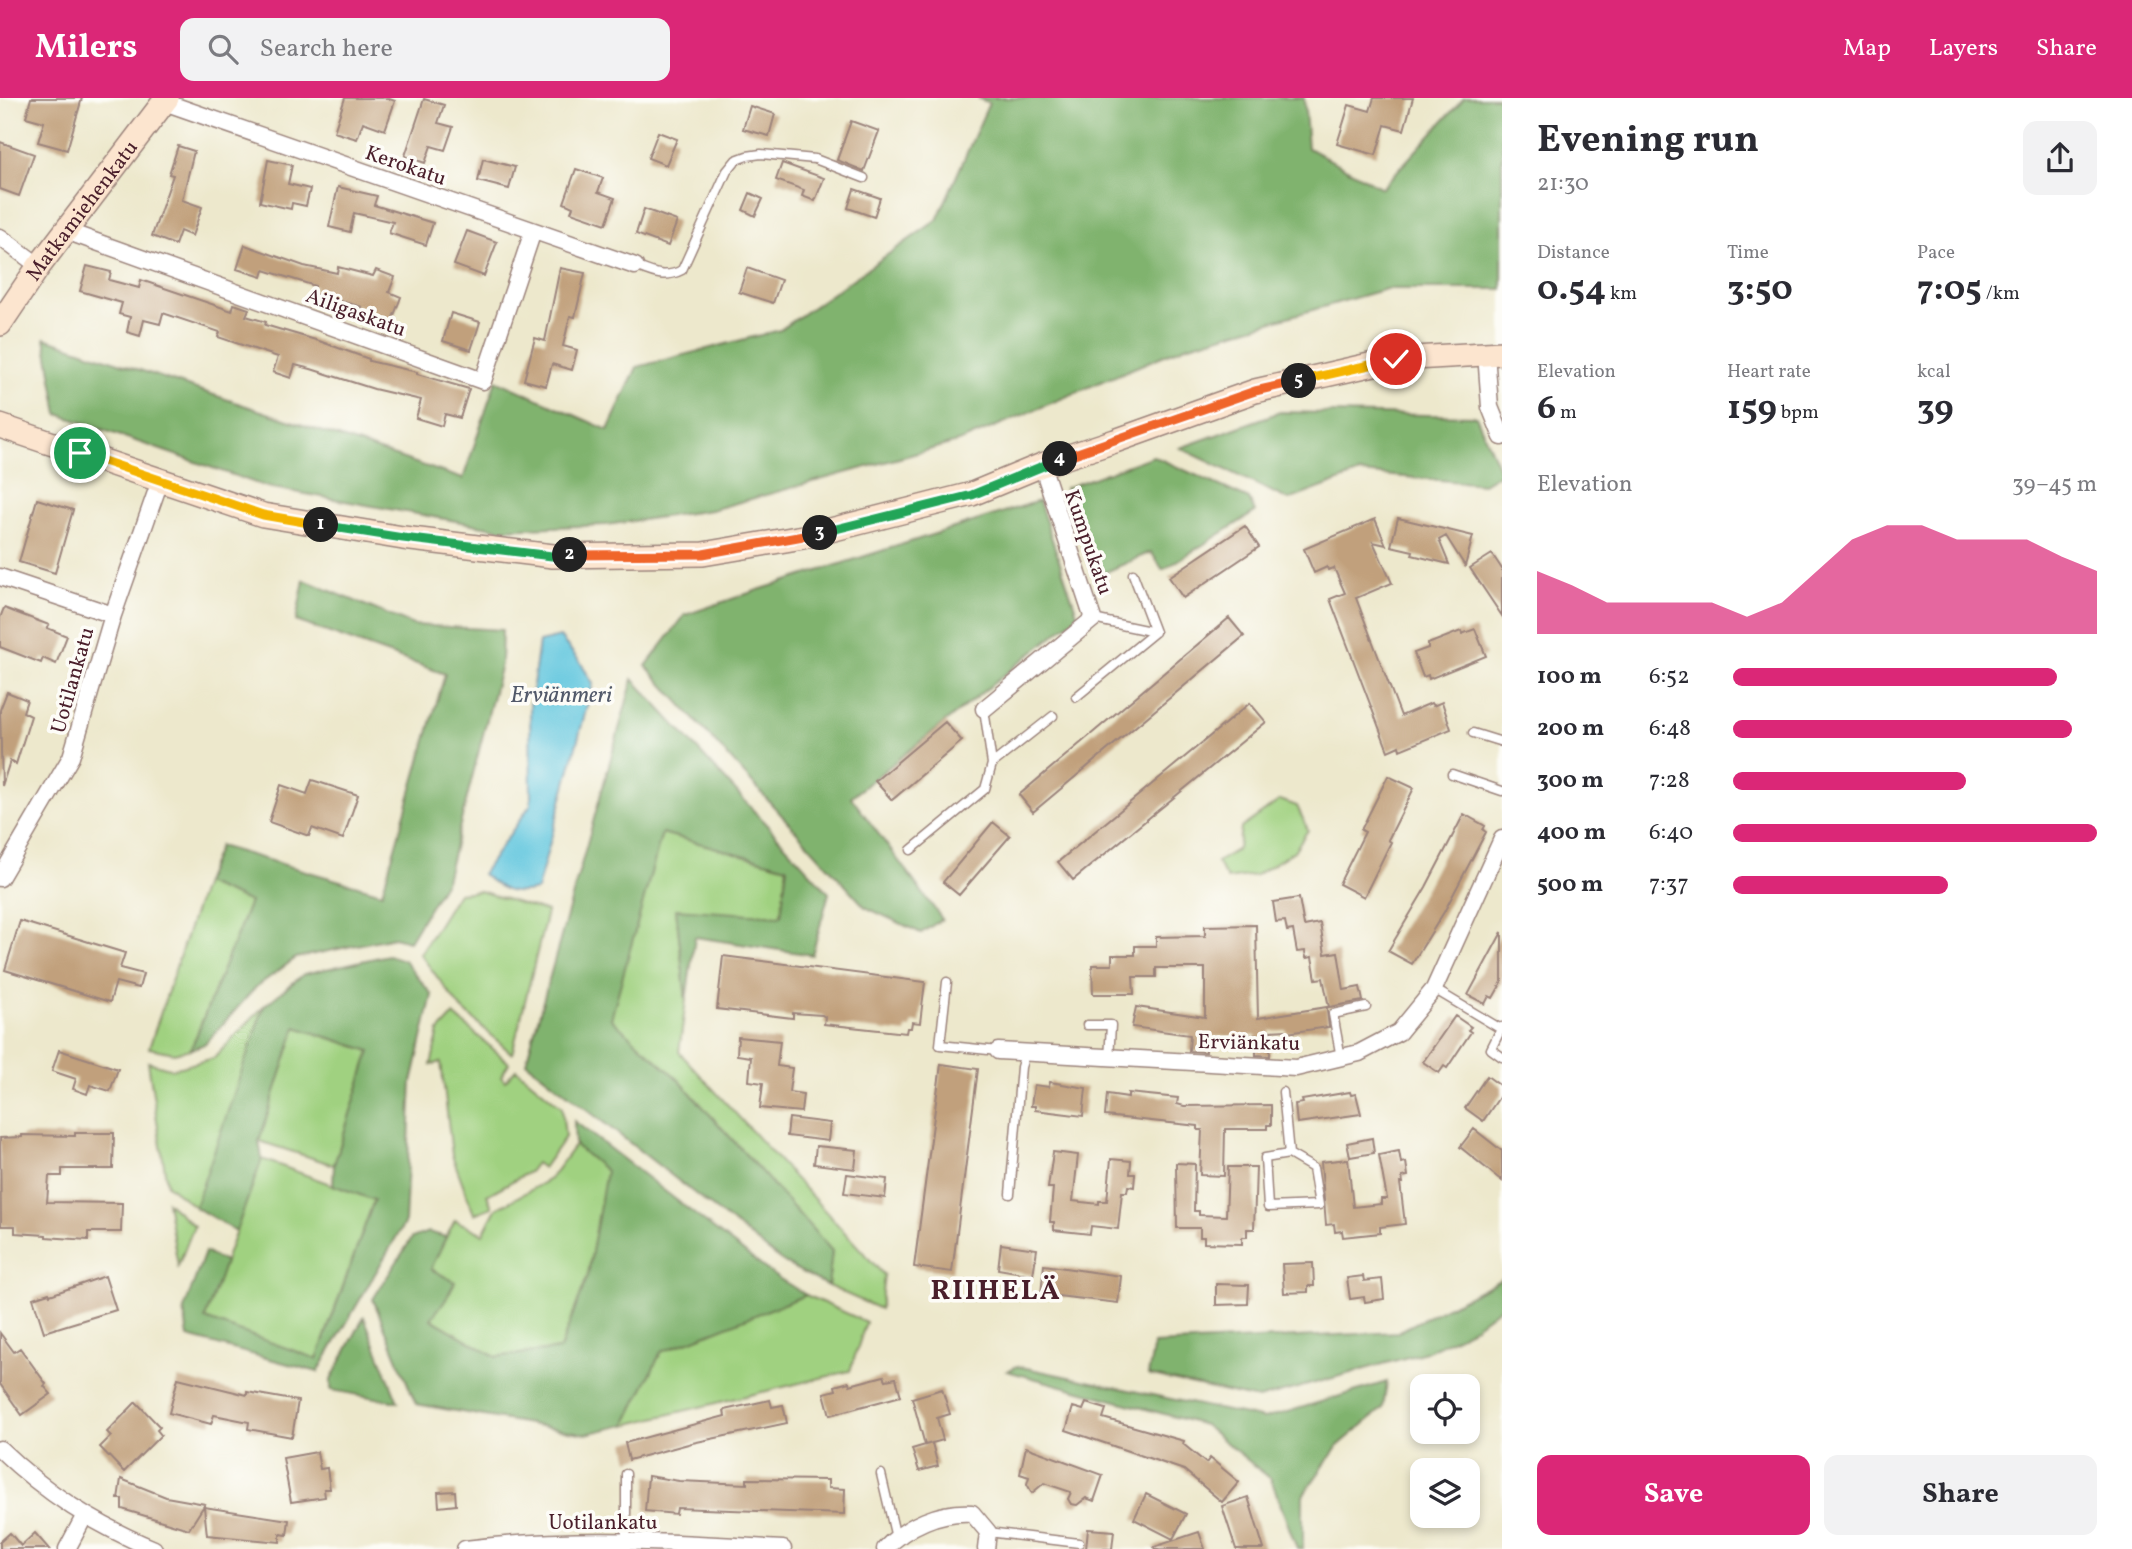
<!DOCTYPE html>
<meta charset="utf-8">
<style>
:root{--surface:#fff;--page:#f2f2f3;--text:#2b2b33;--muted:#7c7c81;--accent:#db2777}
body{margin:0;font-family:Vollkorn,serif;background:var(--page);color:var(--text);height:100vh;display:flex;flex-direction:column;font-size:26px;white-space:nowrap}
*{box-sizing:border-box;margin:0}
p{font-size:23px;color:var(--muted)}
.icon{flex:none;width:38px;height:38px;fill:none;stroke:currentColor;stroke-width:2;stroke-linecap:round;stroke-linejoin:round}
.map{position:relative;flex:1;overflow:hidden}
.panel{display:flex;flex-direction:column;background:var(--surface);width:630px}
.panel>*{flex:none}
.controls{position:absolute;left:1410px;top:1276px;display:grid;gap:14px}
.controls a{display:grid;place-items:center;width:70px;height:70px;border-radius:14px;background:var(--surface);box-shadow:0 4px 10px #0003;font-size:35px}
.pin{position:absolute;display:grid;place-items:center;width:60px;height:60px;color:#fff;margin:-30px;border:4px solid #fff;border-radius:50%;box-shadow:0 2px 7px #0007}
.km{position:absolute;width:35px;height:35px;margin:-18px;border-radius:50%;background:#222;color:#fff;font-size:19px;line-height:35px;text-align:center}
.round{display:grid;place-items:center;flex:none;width:74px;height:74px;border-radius:14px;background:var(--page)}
.summary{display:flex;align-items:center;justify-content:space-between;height:119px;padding:0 35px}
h1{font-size:38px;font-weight:700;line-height:52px}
.figures{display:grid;grid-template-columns:repeat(3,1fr);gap:10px;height:119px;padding:7px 35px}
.figures div{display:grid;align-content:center}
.figures b{font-size:35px;font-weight:700}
.figures small{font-size:19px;font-weight:400}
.figures p{font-size:19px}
.chart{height:196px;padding:14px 35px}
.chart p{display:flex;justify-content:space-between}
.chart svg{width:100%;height:126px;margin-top:7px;fill:var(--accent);opacity:.7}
.button{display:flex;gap:14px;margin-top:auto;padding:14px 35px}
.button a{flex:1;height:80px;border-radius:14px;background:var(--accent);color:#fff;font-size:28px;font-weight:700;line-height:80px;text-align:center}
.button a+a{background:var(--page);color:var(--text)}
ul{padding:0 35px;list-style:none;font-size:23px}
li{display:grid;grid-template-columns:112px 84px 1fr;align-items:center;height:52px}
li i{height:18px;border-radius:9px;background:var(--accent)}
header{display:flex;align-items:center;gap:42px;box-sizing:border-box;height:98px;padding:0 35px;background:var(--accent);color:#fff}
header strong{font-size:33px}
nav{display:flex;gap:38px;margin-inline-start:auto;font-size:24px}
.search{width:490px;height:63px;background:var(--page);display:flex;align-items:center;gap:18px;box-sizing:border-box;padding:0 24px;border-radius:14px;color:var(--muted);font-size:26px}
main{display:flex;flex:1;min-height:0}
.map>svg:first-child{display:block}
.green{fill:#a0d180;stroke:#757856;stroke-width:2}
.forest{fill:#80b36e;stroke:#65694c;stroke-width:2}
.water{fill:#61c6de;stroke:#567284;stroke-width:2}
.building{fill:#c1a07b}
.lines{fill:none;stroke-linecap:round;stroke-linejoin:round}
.lane-casing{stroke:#9c847c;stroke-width:11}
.street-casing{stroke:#9c847c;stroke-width:19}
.secondary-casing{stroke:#9c847c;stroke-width:26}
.lane{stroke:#fff;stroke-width:8}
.street{stroke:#fff;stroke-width:16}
.secondary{stroke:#fce5cf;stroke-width:23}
.split-1-casing{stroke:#fff;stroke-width:14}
.split-2-casing{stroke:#fff;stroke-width:14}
.split-3-casing{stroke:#fff;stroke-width:14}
.split-4-casing{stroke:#fff;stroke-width:14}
.split-5-casing{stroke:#fff;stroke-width:14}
.split-6-casing{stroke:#fff;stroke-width:14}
.split-1{stroke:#f5b400;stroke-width:9}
.split-2{stroke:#22a559;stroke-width:9}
.split-3{stroke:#f0652b;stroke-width:9}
.split-4{stroke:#22a559;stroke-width:9}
.split-5{stroke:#f0652b;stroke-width:9}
.split-6{stroke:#f5b400;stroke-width:9}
.labels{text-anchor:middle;stroke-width:7;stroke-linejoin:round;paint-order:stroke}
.street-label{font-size:21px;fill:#4a1f2b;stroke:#fdfcf7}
.water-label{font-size:23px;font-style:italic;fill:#52596a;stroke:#fdfcf7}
.district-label{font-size:28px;font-weight:bold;letter-spacing:2px;fill:#4a1f2b;stroke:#fdfcf7}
</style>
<header>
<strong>Milers</strong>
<div class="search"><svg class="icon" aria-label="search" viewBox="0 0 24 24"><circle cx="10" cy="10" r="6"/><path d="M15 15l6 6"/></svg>Search here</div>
<nav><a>Map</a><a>Layers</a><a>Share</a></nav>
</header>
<main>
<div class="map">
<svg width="1502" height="1451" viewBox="0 0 1502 1451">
<rect width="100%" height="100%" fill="#fdfcf7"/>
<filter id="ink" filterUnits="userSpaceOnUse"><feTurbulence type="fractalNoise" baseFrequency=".0143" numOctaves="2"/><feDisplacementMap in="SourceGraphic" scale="14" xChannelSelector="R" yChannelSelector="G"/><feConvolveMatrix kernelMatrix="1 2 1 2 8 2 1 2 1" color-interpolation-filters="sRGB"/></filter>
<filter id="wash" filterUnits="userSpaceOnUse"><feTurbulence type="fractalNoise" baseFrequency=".00686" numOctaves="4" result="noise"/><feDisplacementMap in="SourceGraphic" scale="28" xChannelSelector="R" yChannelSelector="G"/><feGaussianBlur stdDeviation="1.57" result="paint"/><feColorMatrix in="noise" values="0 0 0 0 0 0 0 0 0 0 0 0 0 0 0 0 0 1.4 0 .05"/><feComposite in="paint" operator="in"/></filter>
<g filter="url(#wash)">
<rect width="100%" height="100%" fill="#ede8cc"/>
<path class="green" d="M1280,702L1297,708L1308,732L1294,753L1256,777L1227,781L1217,764L1238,751L1241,730Z
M662,735L787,769L781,818L676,812L686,902L679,954L884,1177L880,1211L828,1188L832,1153L678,981L610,921Z
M204,785L250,804L191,951L174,955L149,950Z
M480,793L547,814L512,956L459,908L420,856L458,795Z
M264,908L216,1055L195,1109L167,1087L148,964L173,971L214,960Z
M454,917L509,965L501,978L505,983L516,971L562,1009L565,1039L543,1070L536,1065L529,1074L487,1097L492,1109L474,1116L452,1057L441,964L431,967L439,933Z
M296,929L370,953L334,1067L259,1043Z
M575,1047L607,1072L588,1177L560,1251L496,1259L430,1220L446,1201L430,1171L455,1122L483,1136L496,1111L550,1081Z
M262,1061L374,1102L317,1261L204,1221Z
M167,1104L194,1128L178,1168Z
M806,1197L866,1224L850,1273L625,1327L661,1254Z"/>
<path class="forest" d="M978,0H1304L1308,50L1382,90L1464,0H1502V191H1386L1186,248L961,343L711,412L606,427L500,431L267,389L58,316L45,240L463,381L496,282L608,332L637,269L780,232L937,122L989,5Z
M1280,314L1476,318L1501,375L1483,386L1360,375L1289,402L1180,350Z
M1153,358L1249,401L1255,414L1163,472L1151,454L1095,479L1065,390Z
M1039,403L1078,518L851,699L942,821L921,835L865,809L646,568L685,517L755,493Z
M304,482L413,527L502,532L501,566L446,782L409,843L394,839L296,860L256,889L205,946L191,951L250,804L204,785L219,748L382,795L445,576L296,523Z
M633,581L829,795L812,857L695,839L686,902L676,811L781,818L787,769L662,735L611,921L678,981L832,1153L828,1188L784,1165L526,964Z
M388,857L404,862L432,897L412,984L405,1124L318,1274L188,1239L184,1211L205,1154L225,1164L205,1221L317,1261L374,1102L333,1087L334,1067L370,953L296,929L259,1043L262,1061L236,1133L195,1109L264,908L304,876Z
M574,1023L772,1176L806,1197L661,1254L625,1327L586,1336L416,1306L373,1201L412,1140L428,1134L446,1139L431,1171L455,1184L446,1201L431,1221L496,1259L560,1251L588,1177L606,1073L575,1047Z
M1502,1181V1208L1467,1234L1426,1254L1258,1301L1148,1277L1154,1246L1398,1234Z
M364,1219L398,1304L331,1292V1282Z
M1017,1268L1264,1321L1387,1284L1383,1310L1338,1348L1303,1397V1451H1297L1271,1381L1204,1327L1007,1273Z"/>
<path class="water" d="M560,539L581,565L593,586L537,792C510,798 503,793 482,776L531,706L530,608L539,544Z"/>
<g id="blocks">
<path class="building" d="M31,0H82L67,52L38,44L44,24L26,19Z
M345,0H387L395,3L385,32L363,24L357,41L334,34Z
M1374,0H1413L1404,32L1385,27L1376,57L1337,46L1349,7L1370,13Z
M424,1L444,7L438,25L453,29L445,52L431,48L425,65L405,58Z
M750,8L775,16L769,38L743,31Z
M851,23L879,33L864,73L837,62Z
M658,34L677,41L666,67L648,60Z
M0,44L34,56L19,98L0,91Z
M178,48L194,53L182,102L202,109L192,138L180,133L175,147L152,138L173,77L169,76Z
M483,61L515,69L509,91L478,83Z
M268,62L292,67L288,86L310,91L306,108L292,105L291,111L260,104Z
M782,65L824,80L815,103L802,98L804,92L776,82Z
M576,71L603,80L598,94L615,100L606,126L571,114L573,109L564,105Z
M338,89L377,98L374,107L433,125L426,147L389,135L393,124L354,115L350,134L329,129Z
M854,91L880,100L874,119L848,110Z
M750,95L763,101L755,118L743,112Z
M644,111L677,123L668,148L636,136Z
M467,133L497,144L484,178L454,167Z
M245,147L304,168L337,175L338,169L373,178L376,172L395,179L389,194L401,199L391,225L360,213L362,209L313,196L315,188L264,172L262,179L237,171Z
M87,168L111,174L109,182L139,190L141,182L232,213L234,206L249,211L246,218L266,224L265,227L319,243L369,261V263L417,274V276L469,291L460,320L445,316L442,328L416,320L421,302L374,291L311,271L295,267L291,280L273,274L278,259L218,239L220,234L163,215L160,226L144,222L140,238L127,234L130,219L119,216L122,205L80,193Z
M560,170L585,175L575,219L570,218L563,248L577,252L572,272L552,266L546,288L524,282L535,240L545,243Z
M747,170L781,182L773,205L739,194Z
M451,215L480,224L471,252L443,243Z
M37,401L73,412L55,475L19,464Z
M1398,420L1473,438L1465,468L1446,438L1439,442L1449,466L1412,457L1413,453L1391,448Z
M1375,421L1386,447L1373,444L1392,485L1356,500L1401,618L1431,605L1433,608L1442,604L1451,631L1400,652L1399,648L1388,653L1330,501L1345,495L1334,470L1328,472L1327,469L1314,475L1304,451Z
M1245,428L1259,449L1183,500L1169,479Z
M1492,456L1502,471V518L1470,470Z
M4,510L49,527L47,530L67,538L56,566L43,560L41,565L0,549V520Z
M1229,520L1244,538L1033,714L1019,697Z
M1475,531L1486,558L1429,581L1428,577L1423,579L1414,555L1428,550V546L1461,533L1462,536Z
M7,594L27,602L23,614L31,618L16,666L10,663L2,688L0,612Z
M1250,605L1266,624L1073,782L1058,764Z
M945,624L962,643L892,702L875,683Z
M1388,678L1414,690L1388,742L1391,744L1364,799L1339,786L1365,734L1361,732Z
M312,682L358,697L343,741L312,730L309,738L269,724L281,687L307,696Z
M1464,716L1485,728L1483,732L1486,734L1444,814L1412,866L1388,853L1426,789Z
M993,724L1010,738L959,797L943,784Z
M1299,800L1304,828L1320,825L1325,856L1338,854L1344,892L1360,889L1363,903L1329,909L1323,880L1316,881L1312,859L1306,860L1305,853L1297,854L1293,832L1287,833L1285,823L1276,824L1273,804Z
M20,823L125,855L120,870L143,876L139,890L116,884L110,904L5,872Z
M1256,827L1258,920L1327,909V913L1329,929L1287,935L1286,932L1270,933V958L1256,957V937L1206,939V954L1189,953L1190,937L1132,929L1136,909L1205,919V870H1156V879H1133L1134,896H1093L1092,867H1112V857H1135V848H1156V839L1205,838V828Z
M1502,834V884L1493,900L1489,898L1485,906L1468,897Z
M723,858L925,884L920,925L912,924L911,930H907L906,935L824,926L825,919L822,917L793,915V920L717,911Z
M1455,918L1471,929L1468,932L1471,934L1447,970L1444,968L1439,975L1423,964Z
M738,939L780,943L777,968L792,970L789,994L803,996L801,1014L760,1010L763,985L749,983L751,959L737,957Z
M59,952L118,971L110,993L90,987L87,996L73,991L76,981L52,973Z
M941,966L978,971L952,1174L914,1169Z
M1487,978L1502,989V995L1483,1023L1465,1010Z
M1050,984L1086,990L1083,1018L1035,1012V1008H1031L1034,987L1049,989Z
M1350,994L1351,997L1356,996L1361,1016L1297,1025L1295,1006L1303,1005L1302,1002Z
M1128,995L1178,1000L1177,1006L1184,1008L1271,1007V1027H1267V1031H1225L1224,1078L1200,1077L1202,1032H1198V1028L1105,1018L1107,996L1128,999Z
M789,1020L830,1025L828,1043L787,1038Z
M1474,1031L1502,1053V1083L1460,1049Z
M75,1035H114L113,1071H62V1078H49L47,1104L122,1105L121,1134H88V1142L46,1139V1137L15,1135V1128H1L0,1040L22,1039V1037L75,1038Z
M1372,1040L1374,1055L1350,1059L1347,1045Z
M816,1048L857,1052L855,1071L814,1066Z
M1399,1053L1401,1065L1406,1064L1408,1078L1402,1079L1403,1085H1400L1405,1126L1380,1129V1135L1343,1139L1342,1133L1335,1134L1334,1126L1326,1127L1321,1064L1348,1061L1353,1109L1381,1106V1101H1387L1379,1057Z
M1053,1054L1078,1057L1073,1103L1099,1106V1103H1107L1111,1061L1131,1063L1130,1076H1135L1134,1089L1128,1088L1127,1094H1122L1118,1131L1091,1128L1090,1136L1054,1132V1124H1050L1053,1090H1048Z
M1176,1065L1195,1066L1194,1113H1199V1117L1226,1118L1228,1069H1256L1254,1131H1247V1139H1242V1146L1204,1145V1139H1200V1130H1177Z
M847,1076L887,1081L885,1100L844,1095Z
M1001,1146L1037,1151L1033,1177L998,1171Z
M1313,1165L1314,1188H1308V1194L1284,1195L1282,1166Z
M1044,1167L1121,1178L1118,1205L1041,1196Z
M105,1178L116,1212L44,1234L33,1200L49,1195L50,1197Z
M1363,1178L1364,1183L1382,1181L1384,1201L1365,1204L1364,1199L1350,1201L1347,1180Z
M1216,1186L1249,1187L1248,1206L1216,1207Z
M0,1235L14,1254L20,1250L46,1286L44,1288L51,1296L22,1317L0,1286Z
M884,1278L886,1282L896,1280L901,1298L830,1317L824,1295L836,1292L835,1288L849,1284L850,1287Z
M178,1280L247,1297V1294L298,1303L292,1339L248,1331L249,1324L214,1317L211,1326L169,1315Z
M942,1291L950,1316L937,1320L943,1342L925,1347L912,1300Z
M770,1302L772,1309L783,1307L787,1325L692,1345L629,1362L625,1345L725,1318L724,1312Z
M136,1304L160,1329L157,1332L161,1337L124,1374L100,1349L111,1338L107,1334Z
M1086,1305L1106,1311L1103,1320L1184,1343L1183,1346L1206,1365L1210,1360L1239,1384L1222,1404L1184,1372L1066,1332L1073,1309L1083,1312Z
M932,1345L938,1368L919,1373L912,1351Z
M1026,1349L1103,1377L1094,1403L1086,1400L1077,1407L1071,1406L1068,1401L1071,1394L1044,1385L1032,1395L1027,1386L1029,1379L1020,1376Z
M317,1354L320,1371L327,1370L330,1391H324L325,1399L291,1404L283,1360Z
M648,1378L679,1383L747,1386V1381L828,1382V1390L845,1391L844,1416L677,1410L676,1416L645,1413Z
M121,1381L166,1399L205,1406L189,1431L122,1411V1401H118Z
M455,1393L456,1407L439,1409L438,1394Z
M1146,1396L1186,1416L1173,1441L1134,1421Z
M1248,1399L1264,1451H1236L1222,1408Z
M204,1409L289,1422L287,1437L280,1436V1444L207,1437Z
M1088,1431L1114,1433L1112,1451H1086Z
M1199,1434L1205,1451H1155L1154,1449Z
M10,1435L21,1448L35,1435L49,1451H0V1444Z"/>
</g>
</g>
<g filter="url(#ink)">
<use href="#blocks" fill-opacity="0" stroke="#9c847c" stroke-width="2"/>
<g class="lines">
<g class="lane-casing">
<path id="lane" d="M635,168C653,175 665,181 682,172L727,73L736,62L747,58L761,56L815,61L864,80
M1093,521L1155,534
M1076,599L1155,534L1133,476
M1473,635L1502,644
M992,666L1053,618
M1452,676L1502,693
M911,752L985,691L992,666L984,611
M947,884L940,947L998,953
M1434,891L1501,931
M1087,927H1111L1109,961
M1502,929L1491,951L1502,959
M1341,960L1333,916L1366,909
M1283,994L1289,1056
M1289,1056L1313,1070L1319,1107L1268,1109L1265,1060Z
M1010,1096L1021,969L1025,956
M626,1376V1443
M881,1376L896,1440
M988,1434L1079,1445"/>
</g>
<g class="street-casing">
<path id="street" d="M164,4L635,168
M67,131L77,137L483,283L533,133
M0,139L39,168
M1486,255L1490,309L1502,339
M0,479L113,517
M984,611L1093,521L1042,367
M0,780L71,659L113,517L160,383
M998,953L1296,970L1359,955L1399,934L1434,891L1502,741
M0,1351C47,1396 94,1426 154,1451
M67,1451L85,1417
M465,1451C571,1438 677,1444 783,1451
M885,1451C907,1427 940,1413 972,1415L988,1434L986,1451"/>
</g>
<g class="secondary-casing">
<g id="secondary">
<path id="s1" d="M0,226L39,168L167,0"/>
<path d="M0,328L263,417L403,440L553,458L703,456L803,439L972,396L1042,367L1115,343L1255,293L1396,261L1502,255"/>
</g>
</g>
<use href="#lane" class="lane"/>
<use href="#street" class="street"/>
<use href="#secondary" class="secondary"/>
</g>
</g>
<g class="lines" filter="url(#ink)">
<g class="split-1-casing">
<path id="split-1" d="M80,355L263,417L321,427"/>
</g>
<g class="split-2-casing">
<path id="split-2" d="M321,427L403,440L552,458L570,457"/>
</g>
<g class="split-3-casing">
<path id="split-3" d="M570,457L703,456L820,435"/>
</g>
<g class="split-4-casing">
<path id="split-4" d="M820,435L972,397L1060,361"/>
</g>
<g class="split-5-casing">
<path id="split-5" d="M1060,361L1255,293L1299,283"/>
</g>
<g class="split-6-casing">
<path id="split-6" d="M1299,283L1396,261"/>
</g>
<use href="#split-1" class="split-1"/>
<use href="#split-2" class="split-2"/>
<use href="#split-3" class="split-3"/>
<use href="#split-4" class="split-4"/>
<use href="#split-5" class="split-5"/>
<use href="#split-6" class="split-6"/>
</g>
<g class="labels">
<g class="street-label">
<text transform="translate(406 67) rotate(19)" y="7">Kerokatu</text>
<text dy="7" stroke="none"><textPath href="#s1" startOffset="140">Matkamiehenkatu</textPath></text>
<text transform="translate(356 214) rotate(20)" y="7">Ailigaskatu</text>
<text transform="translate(1089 444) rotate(71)" y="7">Kumpukatu</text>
<text transform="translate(72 582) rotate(-74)" y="7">Uotilankatu</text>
<text transform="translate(1249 944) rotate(1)" y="7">Erviänkatu</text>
<text x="603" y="1431">Uotilankatu</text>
</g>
<g class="water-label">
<text x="561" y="604">Erviänmeri</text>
</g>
<g class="district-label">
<text x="996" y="1201">RIIHELÄ</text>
</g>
</g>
</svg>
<div class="controls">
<a><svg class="icon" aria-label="locate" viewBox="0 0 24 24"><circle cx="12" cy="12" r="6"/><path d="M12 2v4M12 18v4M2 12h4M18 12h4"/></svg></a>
<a><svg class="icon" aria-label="layers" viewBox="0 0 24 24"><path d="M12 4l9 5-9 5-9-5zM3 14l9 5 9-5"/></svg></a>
</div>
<div class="pin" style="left:80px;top:355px;background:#1e9e55"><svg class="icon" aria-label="arrive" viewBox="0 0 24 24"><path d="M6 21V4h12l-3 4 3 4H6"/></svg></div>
<div class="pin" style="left:1396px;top:261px;background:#d93025"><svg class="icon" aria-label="check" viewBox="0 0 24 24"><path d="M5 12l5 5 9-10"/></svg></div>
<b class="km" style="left:321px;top:427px">1</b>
<b class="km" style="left:570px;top:457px">2</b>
<b class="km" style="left:820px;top:435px">3</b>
<b class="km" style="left:1060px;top:361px">4</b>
<b class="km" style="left:1299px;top:283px">5</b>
</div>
<section class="panel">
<div class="summary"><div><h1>Evening run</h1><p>21:30</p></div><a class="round"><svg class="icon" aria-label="share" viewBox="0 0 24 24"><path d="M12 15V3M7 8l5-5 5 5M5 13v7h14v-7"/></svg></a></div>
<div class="figures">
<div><p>Distance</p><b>0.54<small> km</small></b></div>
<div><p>Time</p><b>3:50</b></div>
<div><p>Pace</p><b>7:05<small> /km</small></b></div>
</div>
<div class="figures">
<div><p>Elevation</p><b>6<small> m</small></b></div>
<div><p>Heart rate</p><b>159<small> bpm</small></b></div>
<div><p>kcal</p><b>39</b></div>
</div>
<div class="chart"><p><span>Elevation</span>39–45 m</p>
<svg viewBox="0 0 160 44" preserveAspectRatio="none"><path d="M0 44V22L10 27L20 33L30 33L40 33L50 33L60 38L70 33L80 22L90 11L100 6L110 6L120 11L130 11L140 11L150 17L160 22V44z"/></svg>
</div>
<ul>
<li><b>100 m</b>6:52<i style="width:89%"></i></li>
<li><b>200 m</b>6:48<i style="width:93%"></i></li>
<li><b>300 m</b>7:28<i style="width:64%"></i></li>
<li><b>400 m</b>6:40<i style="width:100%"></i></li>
<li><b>500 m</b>7:37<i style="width:59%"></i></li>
</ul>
<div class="button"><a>Save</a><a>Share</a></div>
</section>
</main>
